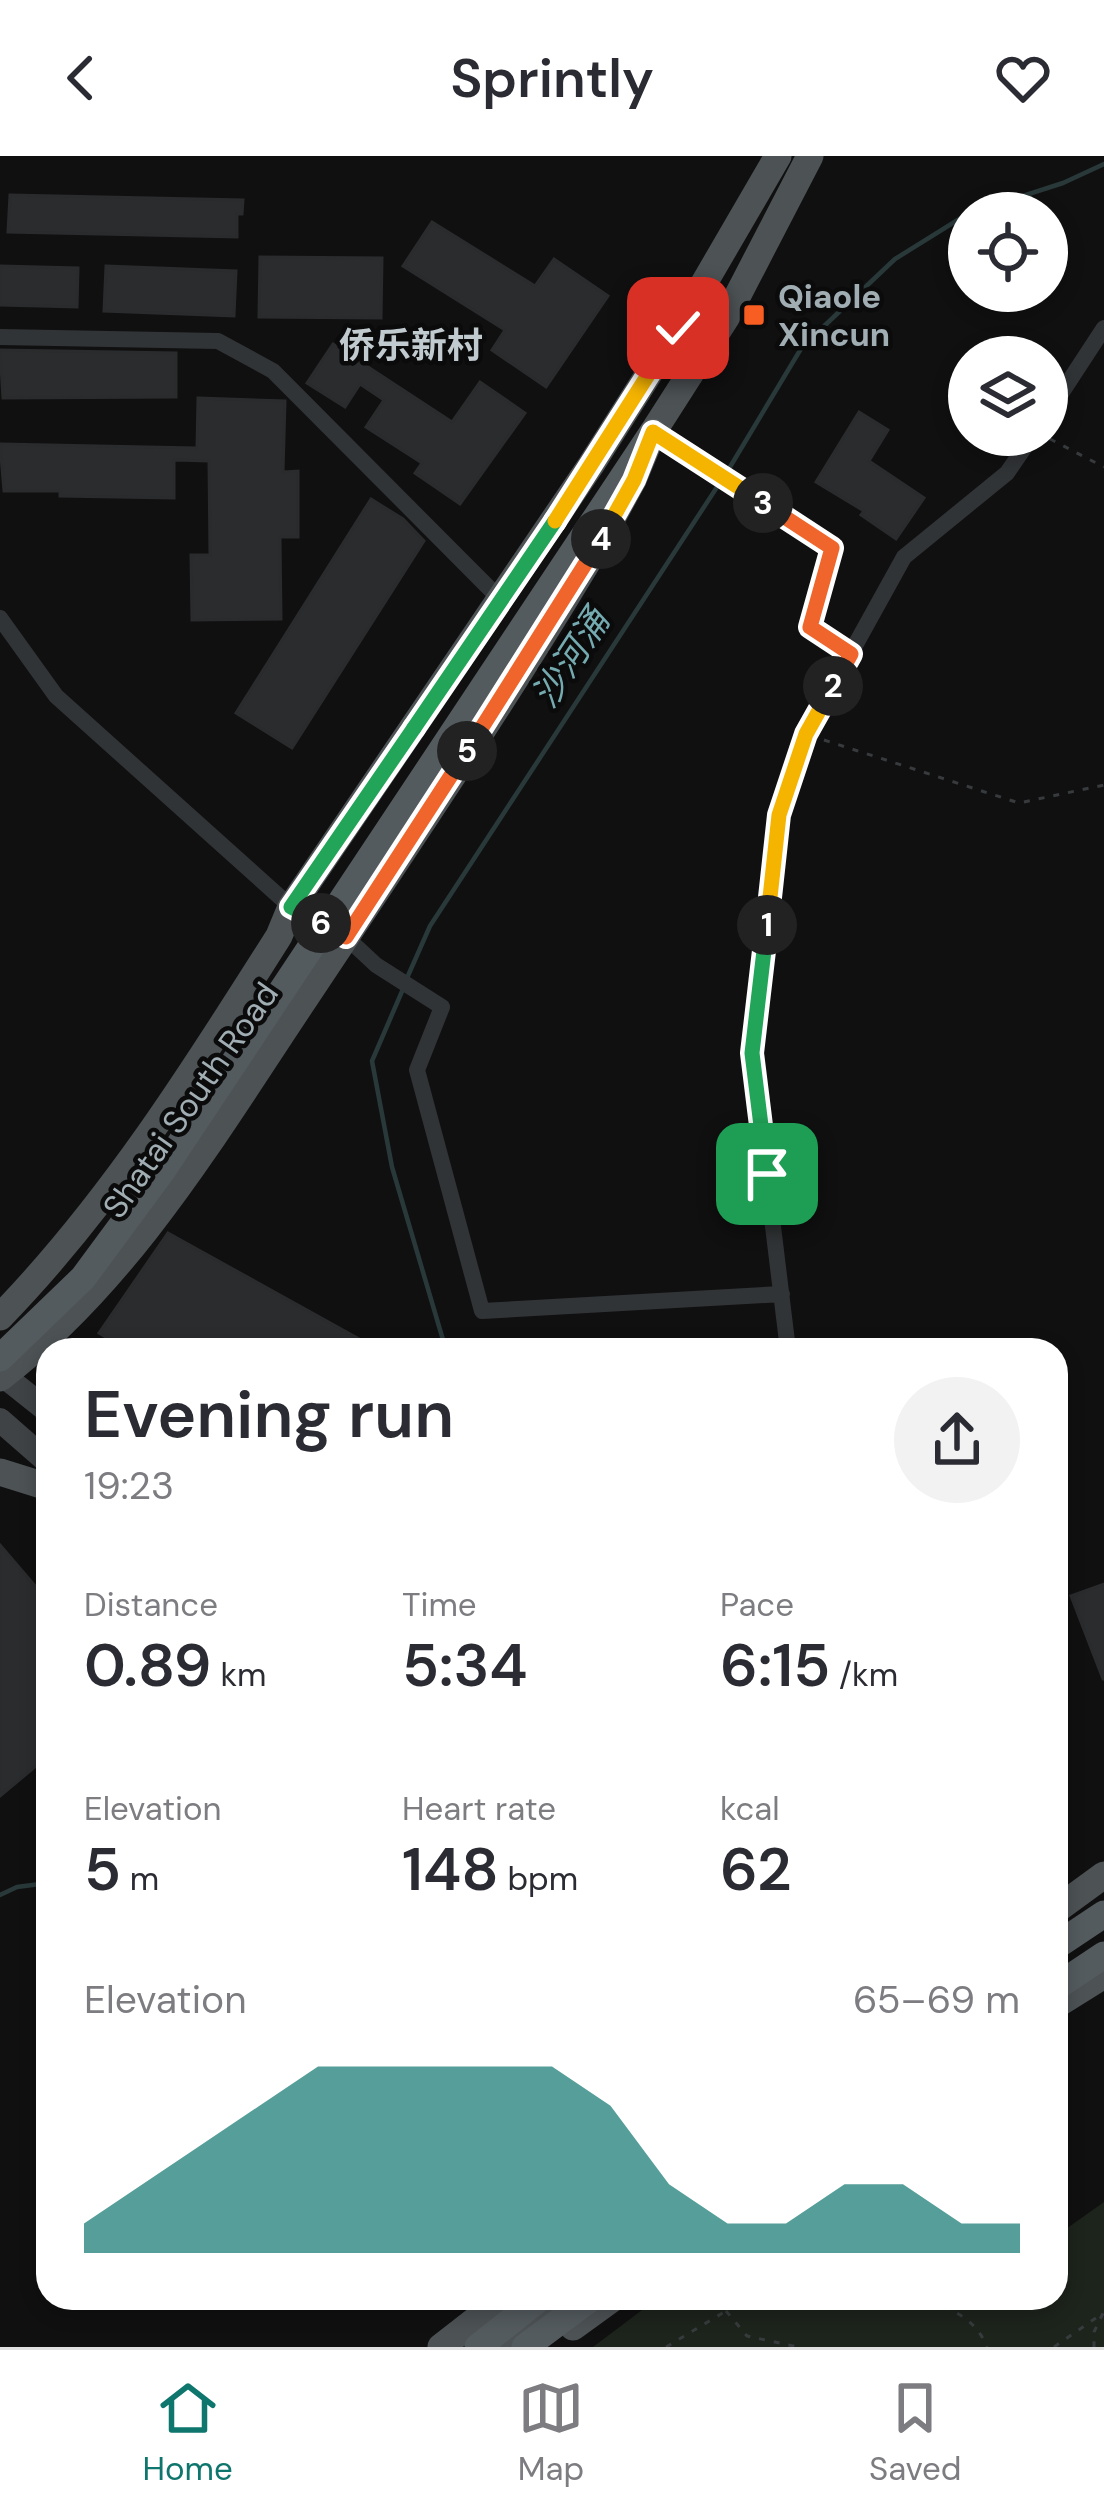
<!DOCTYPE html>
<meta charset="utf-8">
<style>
:root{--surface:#fff;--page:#f2f2f3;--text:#2b2b33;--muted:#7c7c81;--line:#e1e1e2;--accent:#0f766e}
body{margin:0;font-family:"DM Sans","Noto Sans SC",sans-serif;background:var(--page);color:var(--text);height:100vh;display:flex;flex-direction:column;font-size:45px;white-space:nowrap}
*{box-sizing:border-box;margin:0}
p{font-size:39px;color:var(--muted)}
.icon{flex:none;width:66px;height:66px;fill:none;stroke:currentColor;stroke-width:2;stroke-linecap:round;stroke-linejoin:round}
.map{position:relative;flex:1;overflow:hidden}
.panel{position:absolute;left:36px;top:1182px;width:1032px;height:972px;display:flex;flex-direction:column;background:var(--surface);border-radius:36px;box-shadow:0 6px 18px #0003}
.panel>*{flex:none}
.tools{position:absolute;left:948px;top:36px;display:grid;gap:24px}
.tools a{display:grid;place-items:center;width:120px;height:120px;border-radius:50%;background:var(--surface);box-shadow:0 6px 18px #0003;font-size:60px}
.pin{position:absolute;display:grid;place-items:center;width:102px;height:102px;color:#fff;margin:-51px;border-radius:24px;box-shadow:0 6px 18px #0006}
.km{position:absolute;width:60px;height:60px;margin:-30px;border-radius:50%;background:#222;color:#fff;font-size:33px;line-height:60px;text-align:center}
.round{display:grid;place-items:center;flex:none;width:126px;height:126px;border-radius:63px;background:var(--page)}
.summary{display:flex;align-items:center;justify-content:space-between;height:204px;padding:0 48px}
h1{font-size:66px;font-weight:600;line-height:90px}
.figures{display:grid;grid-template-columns:repeat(3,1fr);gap:18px;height:204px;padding:12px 48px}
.figures div{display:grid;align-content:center}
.figures b{font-size:60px;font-weight:600}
.figures small{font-size:33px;font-weight:400}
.figures p{font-size:33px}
.chart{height:336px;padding:24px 48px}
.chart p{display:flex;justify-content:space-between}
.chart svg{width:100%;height:216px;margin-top:12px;fill:var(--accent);opacity:.7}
header{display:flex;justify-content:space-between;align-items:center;height:156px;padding:0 48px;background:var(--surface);font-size:54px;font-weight:600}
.tabs{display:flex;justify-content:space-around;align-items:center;height:168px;border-top:3px solid var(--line);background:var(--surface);font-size:33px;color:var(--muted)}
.tabs a{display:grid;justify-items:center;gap:6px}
.tabs .selected{color:var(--accent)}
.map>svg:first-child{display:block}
.green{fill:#1d241c}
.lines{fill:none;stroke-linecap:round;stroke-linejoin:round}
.stream{stroke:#29393a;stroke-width:4.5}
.building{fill:#2a2c2e;stroke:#2a2b2d;stroke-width:3}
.path{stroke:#373b3d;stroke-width:3;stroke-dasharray:6 9;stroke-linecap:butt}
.minor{stroke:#313436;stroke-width:16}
.secondary{stroke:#3f4346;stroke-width:24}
.primary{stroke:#4d5255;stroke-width:27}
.trunk{stroke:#545b5e;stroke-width:27}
.split-1-casing{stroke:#fff;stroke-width:24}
.split-2-casing{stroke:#fff;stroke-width:24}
.split-3-casing{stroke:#fff;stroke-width:24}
.split-4-casing{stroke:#fff;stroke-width:24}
.split-5-casing{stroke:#fff;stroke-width:24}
.split-6-casing{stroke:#fff;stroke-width:24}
.split-7-casing{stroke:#fff;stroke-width:24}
.split-8-casing{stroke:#fff;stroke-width:24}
.split-9-casing{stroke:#fff;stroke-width:24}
.split-1{stroke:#22a559;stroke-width:15}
.split-2{stroke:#f5b400;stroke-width:15}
.split-3{stroke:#f0652b;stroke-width:15}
.split-4{stroke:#f5b400;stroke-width:15}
.split-5{stroke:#f0652b;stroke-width:15}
.split-6{stroke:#f0652b;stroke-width:15}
.split-7{stroke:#22a559;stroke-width:15}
.split-8{stroke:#22a559;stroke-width:15}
.split-9{stroke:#f5b400;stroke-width:15}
.poi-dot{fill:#f85d21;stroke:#0b0b0c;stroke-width:4.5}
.labels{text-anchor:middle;stroke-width:9;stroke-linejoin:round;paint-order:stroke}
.poi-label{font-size:33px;font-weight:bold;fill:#a0adb3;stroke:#0b0b0c;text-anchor:start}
.street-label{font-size:33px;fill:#a0adb3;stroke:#0b0b0c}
.neighbourhood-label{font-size:36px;font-weight:bold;fill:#c1cacf;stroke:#0b0b0c}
.water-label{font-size:36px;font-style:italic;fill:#75abb0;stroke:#0b0b0c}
</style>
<header><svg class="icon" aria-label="back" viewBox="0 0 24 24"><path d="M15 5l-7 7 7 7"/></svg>Sprintly<svg class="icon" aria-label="heart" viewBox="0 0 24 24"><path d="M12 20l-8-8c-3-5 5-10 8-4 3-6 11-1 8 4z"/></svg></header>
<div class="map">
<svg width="1104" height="2191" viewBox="0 0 1104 2191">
<rect width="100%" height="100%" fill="#101011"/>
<path class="green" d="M1104,2046V2191H593L658,2142H1056V2080Z"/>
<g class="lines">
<path class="stream" d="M970,57L1063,27L1104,8
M727,316L802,191L895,103L969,57
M407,822L430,770L721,325
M403,833L372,905L392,1011L446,1194
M0,1739L17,1731L48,1727"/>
</g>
<path class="building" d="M10,39L243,44L242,58H237V81L8,76Z
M432,66L535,130L554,103L608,140L546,231L492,194L505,174L403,110Z
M260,101L382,102L381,162L259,161Z
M0,110L78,112L77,151L0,149Z
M106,110L236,115L234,160L104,155Z
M333,188L452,266L480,226L525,257L460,348L415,317L422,307L366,271L384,244L360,228L345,251L307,227Z
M0,194L176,197V241L3,242Z
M198,242L285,245L283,316L298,315V381H280L281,463L192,464L191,399H210L209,305L174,304V342L60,340V335H4L0,288L197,292Z
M859,256L888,274L869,305L924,342L896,383L861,359L864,355L816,326Z
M371,343L403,363L424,385L292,592L236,557Z
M168,1077L379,1194H127L99,1177Z
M0,1389L48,1445V1600L0,1640Z
M1104,1428V1523H1103L1071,1440Z"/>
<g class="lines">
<path class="path" d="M1050,283L1104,311
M824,584L1019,647L1104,629
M736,2142L739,2146L768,2149L805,2142
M915,2142C945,2149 975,2160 987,2191
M726,2155L747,2180L798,2191
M666,2191L726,2155L728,2142
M1054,2191L1103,2157L1094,2176V2191"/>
<path class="minor" d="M0,181L218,185L273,215L493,436
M1047,259L1104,172
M653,276L833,392L810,471L851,498
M0,462L56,540L291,751L346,781L376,809L442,851L417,914L482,1155L782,1138
M788,1194L752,897L779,659L806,578L904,401L1007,317L1033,279"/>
<path class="secondary" d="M0,1217L48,1255
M0,1264L48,1306"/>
<path class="primary" d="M0,1161C110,1048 195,913 279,780L291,751L591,309L678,172L778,0
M0,1222C131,1122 216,975 306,841C405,692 506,543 597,390L633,324L653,276L726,162L810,0
M0,1316L48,1331
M1056,1754L1104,1719
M1056,1849L1104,1819
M573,2171L613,2142
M441,2191L504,2142
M503,2191L564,2142"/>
<path class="trunk" d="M0,1202L83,1122L162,1015L653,276
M1056,1790L1104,1758
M1056,1831L1104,1799
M478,2191L540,2142
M525,2191L591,2142"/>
</g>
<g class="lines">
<g class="split-1-casing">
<path id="split-1" d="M767,769L752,897L767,1018"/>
</g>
<g class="split-2-casing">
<path id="split-2" d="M767,769L779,659L806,578L833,530"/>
</g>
<g class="split-3-casing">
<path id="split-3" d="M763,347L832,392L810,471L851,498L833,530"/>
</g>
<g class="split-4-casing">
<path id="split-4" d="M601,383L634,324L653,276L763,347"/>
</g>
<g class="split-5-casing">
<path id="split-5" d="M467,595L601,383"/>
</g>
<g class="split-6-casing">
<path id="split-6" d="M321,767L346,781L467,595"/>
</g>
<g class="split-7-casing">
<path id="split-7" d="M321,767L291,751L414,572"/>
</g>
<g class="split-8-casing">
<path id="split-8" d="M414,572L555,365"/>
</g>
<g class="split-9-casing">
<path id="split-9" d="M555,365L678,172"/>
</g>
<use href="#split-1" class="split-1"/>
<use href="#split-2" class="split-2"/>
<use href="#split-3" class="split-3"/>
<use href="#split-4" class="split-4"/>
<use href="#split-5" class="split-5"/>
<use href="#split-6" class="split-6"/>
<use href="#split-7" class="split-7"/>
<use href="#split-8" class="split-8"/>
<use href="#split-9" class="split-9"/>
</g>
<rect class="poi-dot" x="742" y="147" width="24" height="24" rx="6"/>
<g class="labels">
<g class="poi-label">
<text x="778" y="152">Qiaole<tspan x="778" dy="38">Xincun</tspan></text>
</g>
<g class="street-label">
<text transform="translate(190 944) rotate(-55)" y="12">Shatai South Road</text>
</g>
<g class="neighbourhood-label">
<text x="411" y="202">侨乐新村</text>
</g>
<g class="water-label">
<text transform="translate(570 502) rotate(-57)" y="13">沙河涌</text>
</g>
</g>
</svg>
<div class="tools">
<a><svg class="icon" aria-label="locate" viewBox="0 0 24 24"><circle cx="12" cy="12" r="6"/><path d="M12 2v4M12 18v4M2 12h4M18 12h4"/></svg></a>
<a><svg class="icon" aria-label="layers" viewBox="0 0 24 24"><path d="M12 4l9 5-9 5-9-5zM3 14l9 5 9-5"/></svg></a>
</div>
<div class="pin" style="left:767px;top:1018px;background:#1e9e55"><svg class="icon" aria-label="arrive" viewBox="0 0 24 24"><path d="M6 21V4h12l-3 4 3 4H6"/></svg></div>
<div class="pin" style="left:678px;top:172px;background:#d93025"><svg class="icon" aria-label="check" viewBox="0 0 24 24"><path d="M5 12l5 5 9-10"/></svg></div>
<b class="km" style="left:767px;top:769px">1</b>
<b class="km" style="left:833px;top:530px">2</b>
<b class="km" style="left:763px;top:347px">3</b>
<b class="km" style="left:601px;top:383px">4</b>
<b class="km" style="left:467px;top:595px">5</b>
<b class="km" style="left:321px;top:767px">6</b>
<section class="panel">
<div class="summary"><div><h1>Evening run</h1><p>19:23</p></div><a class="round"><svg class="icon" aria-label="share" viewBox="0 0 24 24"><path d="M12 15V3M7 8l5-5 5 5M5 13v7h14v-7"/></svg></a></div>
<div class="figures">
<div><p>Distance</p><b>0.89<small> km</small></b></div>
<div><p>Time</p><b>5:34</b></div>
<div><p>Pace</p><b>6:15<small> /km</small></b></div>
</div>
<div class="figures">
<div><p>Elevation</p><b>5<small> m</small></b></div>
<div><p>Heart rate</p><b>148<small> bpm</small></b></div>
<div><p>kcal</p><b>62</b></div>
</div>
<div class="chart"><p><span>Elevation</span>65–69 m</p>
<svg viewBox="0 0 160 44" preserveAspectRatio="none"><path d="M0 44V38L10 30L20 22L30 14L40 6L50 6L60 6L70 6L80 6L90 14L100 30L110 38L120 38L130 30L140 30L150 38L160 38V44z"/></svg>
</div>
</section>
</div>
<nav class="tabs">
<a class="selected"><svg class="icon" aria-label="home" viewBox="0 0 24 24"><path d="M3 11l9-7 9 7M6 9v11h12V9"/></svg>Home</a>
<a><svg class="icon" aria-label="map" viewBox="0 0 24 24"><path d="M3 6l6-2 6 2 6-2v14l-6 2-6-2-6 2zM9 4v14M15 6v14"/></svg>Map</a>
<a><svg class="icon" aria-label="saved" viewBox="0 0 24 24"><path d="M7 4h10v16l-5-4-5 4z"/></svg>Saved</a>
</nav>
